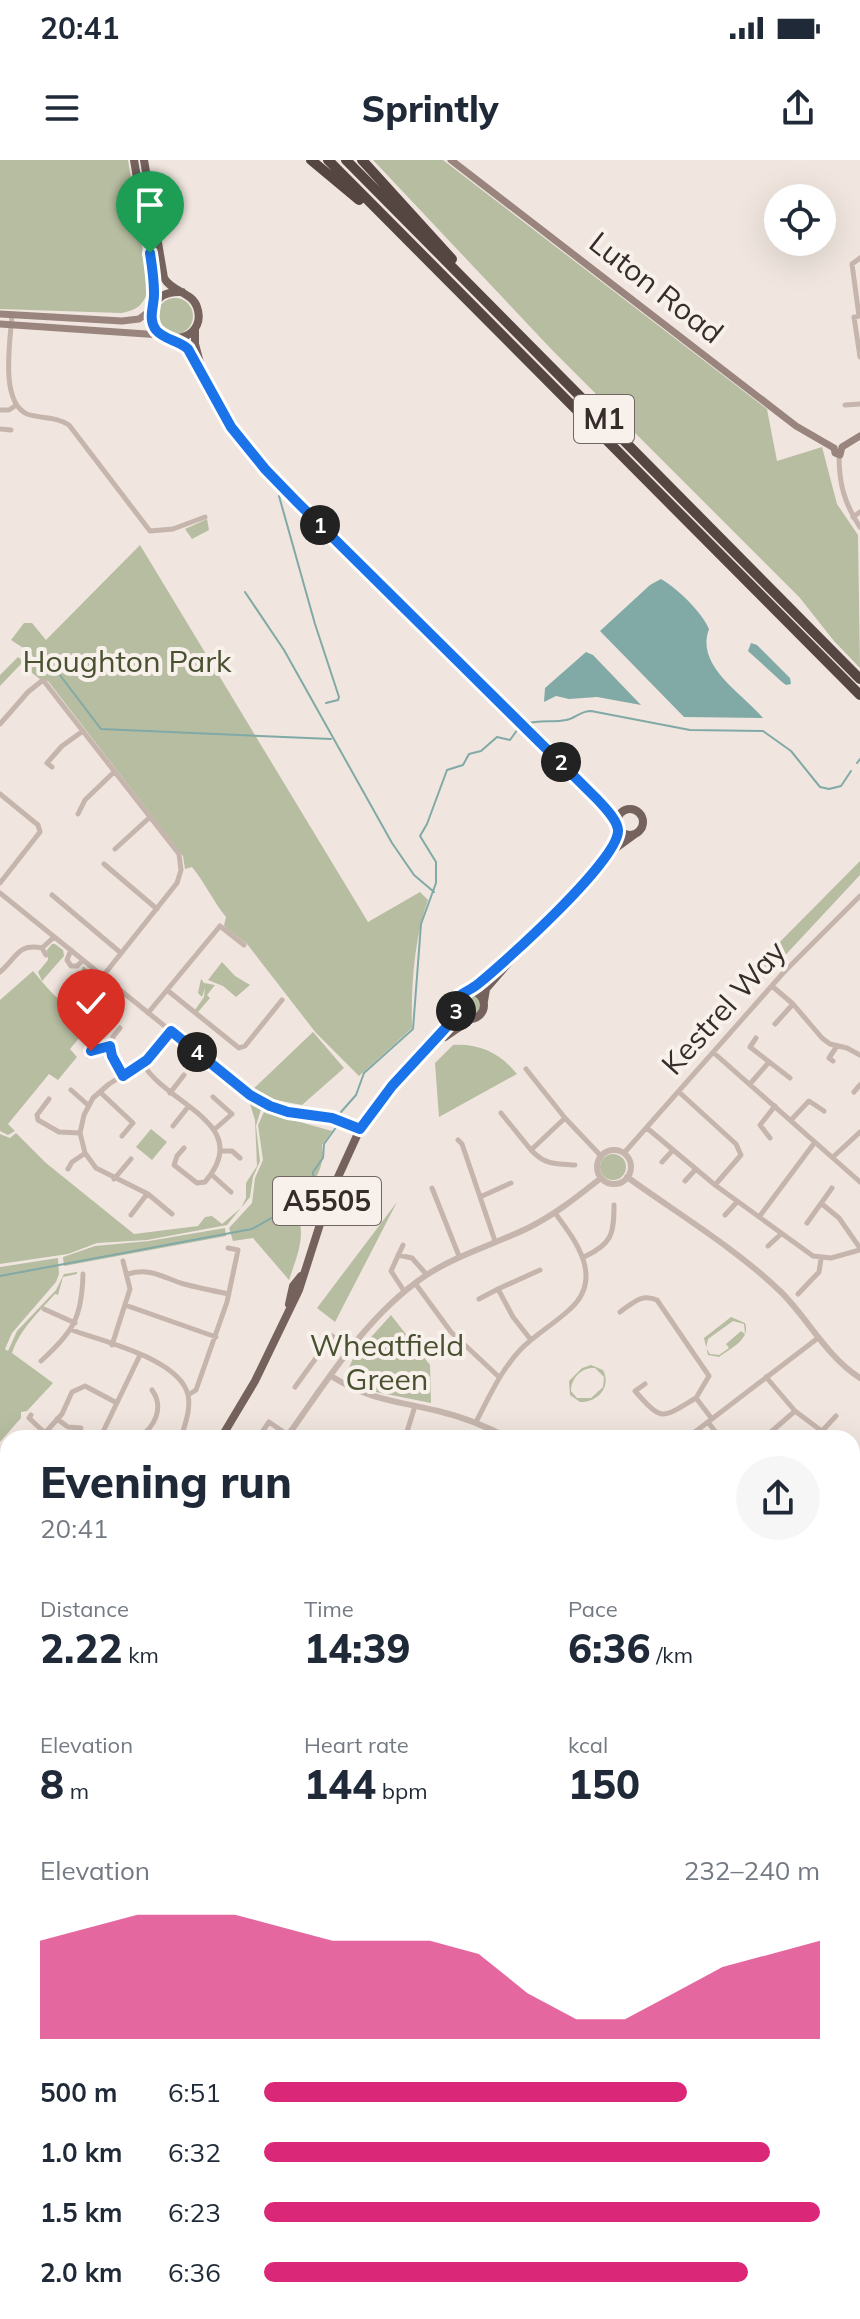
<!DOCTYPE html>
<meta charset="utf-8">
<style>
:root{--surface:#fff;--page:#f6f6f7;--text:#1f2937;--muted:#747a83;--accent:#db2777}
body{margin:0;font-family:Mulish,sans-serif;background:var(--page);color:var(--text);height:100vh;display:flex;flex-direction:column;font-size:30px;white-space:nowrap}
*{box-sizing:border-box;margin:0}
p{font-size:26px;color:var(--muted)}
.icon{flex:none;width:44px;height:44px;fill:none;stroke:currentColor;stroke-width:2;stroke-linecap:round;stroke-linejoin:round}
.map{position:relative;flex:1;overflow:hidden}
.side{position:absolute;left:0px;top:1270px;width:860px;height:890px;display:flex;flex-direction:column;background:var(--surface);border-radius:24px 24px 0 0;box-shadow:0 8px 32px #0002}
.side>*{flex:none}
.controls{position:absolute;left:764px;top:24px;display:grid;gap:16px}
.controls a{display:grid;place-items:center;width:72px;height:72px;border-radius:50%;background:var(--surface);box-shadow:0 8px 32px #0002;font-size:40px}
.pin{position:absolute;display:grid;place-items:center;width:68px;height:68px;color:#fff;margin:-82px -34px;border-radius:50% 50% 50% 0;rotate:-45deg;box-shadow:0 0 8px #0007}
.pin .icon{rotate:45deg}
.km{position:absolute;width:40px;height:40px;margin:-20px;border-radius:50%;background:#222;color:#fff;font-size:22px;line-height:40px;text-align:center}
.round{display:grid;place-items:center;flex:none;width:84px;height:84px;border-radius:42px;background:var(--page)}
.headline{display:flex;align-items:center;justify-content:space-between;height:136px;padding:0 40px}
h1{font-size:44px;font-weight:800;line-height:60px}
.metrics{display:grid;grid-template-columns:repeat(3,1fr);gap:12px;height:136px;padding:8px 40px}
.metrics div{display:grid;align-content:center}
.metrics b{font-size:40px;font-weight:800}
.metrics small{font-size:22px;font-weight:400}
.metrics p{font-size:22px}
.chart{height:224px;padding:16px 40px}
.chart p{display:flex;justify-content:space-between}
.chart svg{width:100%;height:144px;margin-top:8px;fill:var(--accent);opacity:.7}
ul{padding:0 40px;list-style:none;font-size:26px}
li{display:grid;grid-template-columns:128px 96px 1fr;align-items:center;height:60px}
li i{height:20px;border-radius:10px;background:var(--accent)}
.status{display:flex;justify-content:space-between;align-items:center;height:56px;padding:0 40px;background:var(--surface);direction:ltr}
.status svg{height:22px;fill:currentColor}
header{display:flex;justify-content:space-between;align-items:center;height:104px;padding:0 40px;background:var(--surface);font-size:36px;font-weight:800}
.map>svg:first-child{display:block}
.green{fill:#b7bda1;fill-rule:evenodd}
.water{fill:#81a9a6}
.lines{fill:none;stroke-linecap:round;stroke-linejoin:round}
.stream{stroke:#81a9a6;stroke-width:2}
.minor{stroke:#c6b5ac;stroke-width:5}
.tertiary{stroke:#c6b5ac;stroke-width:6}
.secondary{stroke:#9a847e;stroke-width:7}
.primary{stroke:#75625d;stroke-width:8}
.motorway{stroke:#554642;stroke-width:10}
.route-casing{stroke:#fff;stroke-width:16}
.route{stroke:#1a73e8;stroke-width:10}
.labels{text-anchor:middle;stroke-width:8;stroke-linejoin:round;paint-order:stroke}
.shield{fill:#f8f0eb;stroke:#706764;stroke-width:2}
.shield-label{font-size:28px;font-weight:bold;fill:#362c2a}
.street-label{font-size:30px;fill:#362c2a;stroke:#f8f0eb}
.park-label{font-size:30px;fill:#495131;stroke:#f8f0eb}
</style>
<div class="status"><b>20:41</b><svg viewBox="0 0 49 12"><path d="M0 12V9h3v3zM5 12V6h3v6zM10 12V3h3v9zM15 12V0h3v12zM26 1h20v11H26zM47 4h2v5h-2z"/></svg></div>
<header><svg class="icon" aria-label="menu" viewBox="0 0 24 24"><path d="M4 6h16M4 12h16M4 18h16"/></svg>Sprintly<svg class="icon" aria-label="share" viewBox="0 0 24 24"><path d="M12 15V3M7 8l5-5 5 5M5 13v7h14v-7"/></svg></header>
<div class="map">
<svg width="860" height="2159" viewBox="0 0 860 2159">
<rect width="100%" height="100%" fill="#f0e6df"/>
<path class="green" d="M0,0H128L149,129C143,145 138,150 121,153L0,149Z
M373,0H443L767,249L777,301L822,287L837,344L858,375L860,508L834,481L800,438L553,191Z
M157 156a18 18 0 1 1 36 0a18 18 0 1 1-36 0Z
M207,359L209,370L192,379L185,369Z
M140,385L368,762L420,732L428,740C414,779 411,826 412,868L359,916L316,873L247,784L226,768L224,765L226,757C213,741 205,723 192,707L185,709L183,696L48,521L41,520L21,504L0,526V515L18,497L28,505L34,499L31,493L11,480L24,463H32L46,480Z
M860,701V715L764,818L754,820L751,815L752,810Z
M52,784H55L63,790L64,796L42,821L38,812L48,800L47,790Z
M222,802L235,816L250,825L236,837L223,826L208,820Z
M83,806L106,825L102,831L98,829L82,847L84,852L78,851L63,838L70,829L83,839L97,822L85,812H81Z
M33,811C45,825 58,842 76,852C83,855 88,855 94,860L70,889L77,897L58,920L49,914L8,964L15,971L8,975L0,971V840Z
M201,819L204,823L215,825L207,835L210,838L198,852L195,850L204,837L205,828L202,837L198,833Z
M459 845a11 11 0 1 1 22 0a11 11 0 1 1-22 0Z
M313,872L344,908L302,945L265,938L251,931Z
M453,885C480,883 501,894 517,914L439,957L435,903Z
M252,942L261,949L256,966L260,1001L253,1017L250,1037L227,1065L147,1080L97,1083L68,1094L0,1104V974L10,978L16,973L46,1003L134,1074L198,1066L205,1057L212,1056L222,1064L241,1048L246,1038V1023L257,1006L255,960L250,944Z
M264,952L332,971L322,985C326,1012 309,1033 287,1045L294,1046C308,1073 298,1093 289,1120L253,1078L233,1081L229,1068L252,1043L255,1018L263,1000L258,965Z
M151,969L167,982L152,1000L136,987Z
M600 1007a13 13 0 1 1 26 0a13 13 0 1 1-26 0Z
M397,1042L335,1162L317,1148Z
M225,1068L226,1076L64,1106L63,1097L95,1086L149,1081Z
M58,1098L59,1114L56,1122L12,1173L5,1189L8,1191L17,1171L56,1130L64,1114L77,1112V1114L63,1117L58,1135L55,1134C39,1152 20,1169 12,1193L53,1223L27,1251L21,1252V1258L0,1282V1107Z
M391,1155L430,1205L431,1243L376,1232L346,1215L354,1196Z
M731,1157L745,1163C751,1179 731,1188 719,1197L708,1195L704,1178ZM733,1161L744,1164L745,1174L741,1171L726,1184L729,1188L719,1195L710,1194L706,1188L708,1179Z
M591,1205L603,1210C612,1227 597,1243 580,1242L570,1235L569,1221L582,1208ZM595,1208L604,1217L603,1227L591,1238H577L571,1231C571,1218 582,1207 595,1208Z
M8,1483V1523H0V1492Z
M8,1657V1702L0,1716V1671Z
M460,2152L455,2159H340L332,2153Z"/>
<path class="water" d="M661,419C678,429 701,451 709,469C695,506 742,533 763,558L684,557L600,471L650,425Z
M751,483L757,485L790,518L791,524L786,525L782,522L748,491Z
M586,492L593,495L641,545L597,537L569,539L556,536L544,542L545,528Z"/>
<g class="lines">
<path class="stream" d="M279,336L315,464L339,537L338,540L326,543
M245,432L284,490L392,683L414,715L434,732
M40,489L101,569L331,579
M526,564C540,559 552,563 566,560C576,558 580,551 591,551L690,570L763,571L791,591L820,627L829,629L841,626L851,611
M857,603L860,599
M0,1116L252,1069L304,1040L314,1023L313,1012L323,998L324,984L337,966L341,952L356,935L364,913L413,869L421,764L436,723V702L420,676L427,664L447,610L463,605L469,594L481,591L497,577L510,580L520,566"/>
<path class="minor" d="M12,155C10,183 0,242 27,254C42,259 55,256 69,265L150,371L173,369L205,357
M859,156L852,104L860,98
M860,156L854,157L860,197
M845,245L860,244
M0,250H9L15,246
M0,269L11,270
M839,295C839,323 844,343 860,367
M853,357L860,352
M0,564L28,532L43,520L179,694L181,710L177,723L103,816
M52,607L47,603L62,586L83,571
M0,634L38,665L40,672L0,723
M78,654L85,640L114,612
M115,689L149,658
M104,704L157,749
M0,733L250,935L279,950L332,958L360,969
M52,735L121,793
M42,788L46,795
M71,790L67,800L71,806H77L83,800
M0,812C17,798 17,783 42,788L54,777
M772,826L793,844L822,878L830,884L847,888L860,895
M167,830L239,888L245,886L282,840
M148,853L220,766L244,785
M775,864L793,844
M120,868L113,877L110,889L123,916
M171,871L147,900L109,924L93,938L84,955L80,973L85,993L96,1008L148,1034L172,1054
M756,878L750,887L790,918
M714,893L860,1022
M88,896L96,889L110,886
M833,901L829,898L837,886
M143,904C168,946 255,964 205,1022L197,1023L174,1005L177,996L184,988
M526,909L565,958L601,996
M750,924L769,902
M71,930L88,945
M100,932L133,963L122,976
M679,932L736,984L741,995L715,1025
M854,932L860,925
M170,933L184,915
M213,937L232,954L215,969
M49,939L37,955L38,960L59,972L80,973
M501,953L531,990L565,958
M791,960L809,941L824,951
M173,966L188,947
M647,968L715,1025L813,1096L831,1098L860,1090
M770,978L760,965L775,946
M458,980L462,984L495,1081
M531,990C545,1005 555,1004 575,1005
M222,991H232L240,998
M624,993L784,812L860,736
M833,997L860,972
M662,1002L673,990
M68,1009L72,1002L84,994
M211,1014L231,1032
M114,1019L131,999
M685,1021L695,1010
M432,1028L459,1096
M480,1037L511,1023
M822,1044L839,1058L860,1088
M131,1055L147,1034
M725,1055L737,1042
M759,1057L815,982
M807,1063L832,1028
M403,1085L391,1111L404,1131
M768,1086L781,1074
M398,1095L412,1098L427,1115
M584,1097C612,1084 614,1074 614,1045
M128,1114C150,1107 164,1118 184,1124C199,1128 214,1131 229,1134
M415,1123L451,1172L499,1217
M798,1134L819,1112L821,1099
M479,1139L498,1129
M125,1145L216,1177
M44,1149L75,1163
M620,1152C633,1143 641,1133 657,1140L709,1216L696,1238L712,1259
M72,1170C104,1182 180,1199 188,1235C191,1249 185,1264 181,1278
M531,1180L513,1157L498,1129L540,1110
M112,1185L130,1129L123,1101
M41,1201C73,1172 82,1158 83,1114
M766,1217L795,1251L831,1278
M645,1224L635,1231C663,1263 662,1258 696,1238
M295,1227L332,1176L351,1190
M188,1235L196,1230L227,1142L238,1090L228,1088
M31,1255L29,1258L45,1273L62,1254L72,1232L85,1226L117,1243
M57,1259L68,1267L81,1268
M476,1262C489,1237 501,1210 521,1189C536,1174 554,1164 569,1150C605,1119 576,1081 555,1053
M708,1262L720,1278
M823,1270L836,1256
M103,1272L116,1278
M100,1278L140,1195
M138,1278C154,1268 165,1248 152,1230
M258,1278L269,1262L288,1275
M344,1278H345
M405,1278L415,1246
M687,1278L818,1178
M764,1278L795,1251
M7,1292L8,1293
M852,1306L860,1298
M0,1311L8,1304
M852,1377L860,1369
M0,1379L8,1384
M852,1410L860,1415
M0,1467L8,1450
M0,1635L8,1639
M852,1697L860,1688
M852,1842L860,1848
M852,1910L860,1915
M852,1961L860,1955
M0,2017L8,2022
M852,2030L860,2024
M852,2088L860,2099
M326,2152L335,2159
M557,2152L566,2159
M751,2152L756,2159
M570,2159L576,2152
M708,2159L718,2152"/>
<path class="tertiary" d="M597 1007a17 17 0 1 1 34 0a17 17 0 1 1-34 0Z
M627,1017C677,1053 738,1090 781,1132C809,1160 826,1196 860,1218
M331,1216C369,1240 397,1241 438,1251C463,1257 486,1266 508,1278
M286,1278C327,1221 366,1156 425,1116C458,1094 496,1084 530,1067C556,1054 578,1036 601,1018
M0,1336L8,1338
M852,1497L860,1498
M0,1528L8,1530
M852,1755L860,1757
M0,1833L8,1840
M0,1844L8,1850
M0,2076L8,2059
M0,2085L8,2069
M648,2152L649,2159"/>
<path class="secondary" d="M451,0L796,266L834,288
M0,154L122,161L139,159L151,150
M0,164L161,175
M834,288L835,293L840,295L842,287L860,276"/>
<path class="primary" d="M134,0L154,119V142
M144,0L164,118C172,132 192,132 197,147C207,175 171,190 154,166L151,150C158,136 166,131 182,132
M195,169V184L200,203
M175,179L188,189L231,267L265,309L597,639L617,665
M617 662a13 13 0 1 1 26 0a13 13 0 1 1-26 0Z
M456 845a14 14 0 1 1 28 0a14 14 0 1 1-28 0Z
M467,831L518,790L609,693L635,674
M484,841L486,829L511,800
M445,877L470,860
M289,1144L293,1126L301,1116
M221,1278L255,1221L299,1130L328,1039L360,969L403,913L449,866L456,855V849
M0,1727L8,1712
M0,1752L8,1738
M852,2138L860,2132
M823,2159L833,2152"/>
<path class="motorway" d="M311,0L359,40
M328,0L860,535
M346,0L860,519
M362,0L452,99"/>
</g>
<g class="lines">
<g class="route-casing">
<path id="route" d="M91,891L110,886L112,896L123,916L147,900L171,871L250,935L270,946L288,952L332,958L360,969L392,926L452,861L458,837C464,832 472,829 478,824C504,803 620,699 618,670C617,659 604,647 597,639L296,341L265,309L231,267L188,189C179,180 164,180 156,170C147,158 155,145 154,132C154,119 152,106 150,93"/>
</g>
<use href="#route" class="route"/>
</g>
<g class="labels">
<g class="shield">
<rect x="574" y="235" width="60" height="48" rx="6"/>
<rect x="273" y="1017" width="108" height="48" rx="6"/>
</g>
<g class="shield-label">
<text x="604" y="269">M1</text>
<text x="327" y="1051">A5505</text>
</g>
<g class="street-label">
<text transform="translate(656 128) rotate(38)" y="10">Luton Road</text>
<text transform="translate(724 848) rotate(-48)" y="10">Kestrel Way</text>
</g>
<g class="park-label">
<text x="127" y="512">Houghton Park</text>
<text x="387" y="1196">Wheatfield<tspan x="387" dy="34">Green</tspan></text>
</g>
</g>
</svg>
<div class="controls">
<a><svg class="icon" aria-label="locate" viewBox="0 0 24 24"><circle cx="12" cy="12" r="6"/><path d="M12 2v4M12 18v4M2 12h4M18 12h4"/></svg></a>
</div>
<div class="pin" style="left:150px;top:93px;background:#1e9e55"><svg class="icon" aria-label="arrive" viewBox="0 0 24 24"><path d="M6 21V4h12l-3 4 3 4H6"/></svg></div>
<div class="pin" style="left:91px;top:891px;background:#d93025"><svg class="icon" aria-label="check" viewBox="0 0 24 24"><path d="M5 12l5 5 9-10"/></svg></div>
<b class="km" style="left:320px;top:365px">1</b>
<b class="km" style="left:561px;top:602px">2</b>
<b class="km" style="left:456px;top:851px">3</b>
<b class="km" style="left:197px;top:892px">4</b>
<section class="side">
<div class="headline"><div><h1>Evening run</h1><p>20:41</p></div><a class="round"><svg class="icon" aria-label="share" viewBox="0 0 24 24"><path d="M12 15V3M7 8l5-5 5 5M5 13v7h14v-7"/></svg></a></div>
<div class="metrics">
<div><p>Distance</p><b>2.22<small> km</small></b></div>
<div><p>Time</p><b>14:39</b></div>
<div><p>Pace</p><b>6:36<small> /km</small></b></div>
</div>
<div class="metrics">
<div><p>Elevation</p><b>8<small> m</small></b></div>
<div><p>Heart rate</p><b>144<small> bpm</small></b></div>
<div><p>kcal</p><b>150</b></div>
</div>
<div class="chart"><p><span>Elevation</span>232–240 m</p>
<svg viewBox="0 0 160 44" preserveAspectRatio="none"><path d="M0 44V14L10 10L20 6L30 6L40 6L50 10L60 14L70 14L80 14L90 18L100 30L110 38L120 38L130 30L140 22L150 18L160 14V44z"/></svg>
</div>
<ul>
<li><b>500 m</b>6:51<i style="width:76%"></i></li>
<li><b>1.0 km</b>6:32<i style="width:91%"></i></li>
<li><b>1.5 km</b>6:23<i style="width:100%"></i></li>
<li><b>2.0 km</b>6:36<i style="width:87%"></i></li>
</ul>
</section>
</div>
